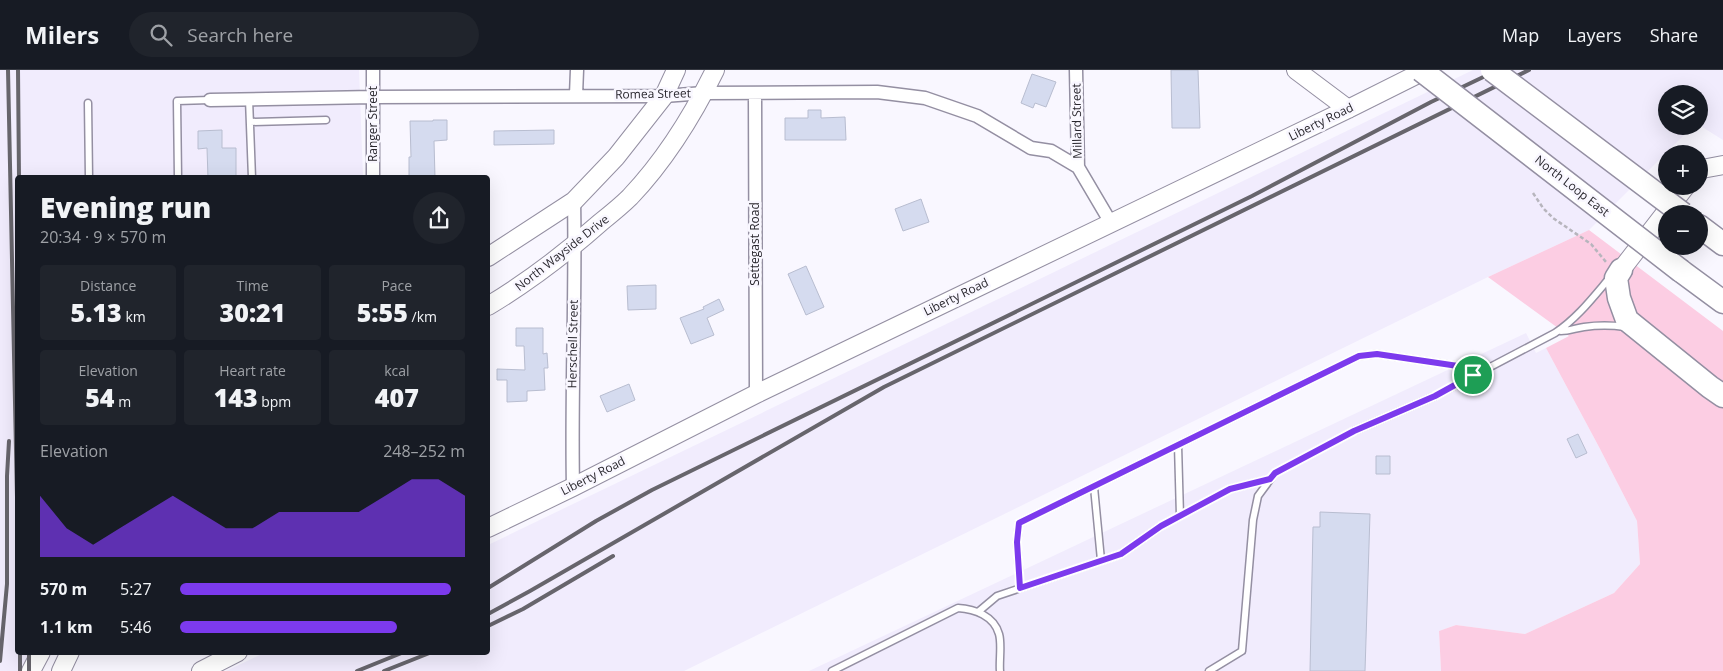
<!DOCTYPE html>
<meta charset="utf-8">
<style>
:root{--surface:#171b24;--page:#20242c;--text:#f1f3f6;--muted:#9ea1a6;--line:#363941;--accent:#7c3aed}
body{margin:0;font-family:"Open Sans",sans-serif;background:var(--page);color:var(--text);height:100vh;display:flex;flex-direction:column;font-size:19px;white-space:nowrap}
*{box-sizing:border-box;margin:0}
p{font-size:16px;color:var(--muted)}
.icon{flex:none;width:28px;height:28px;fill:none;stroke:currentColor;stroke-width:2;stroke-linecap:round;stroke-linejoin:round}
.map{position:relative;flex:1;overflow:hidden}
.side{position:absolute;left:15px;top:105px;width:475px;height:480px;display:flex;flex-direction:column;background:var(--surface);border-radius:5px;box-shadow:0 5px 20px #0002}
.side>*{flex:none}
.controls{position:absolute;left:1658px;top:15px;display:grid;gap:10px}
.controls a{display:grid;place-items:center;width:50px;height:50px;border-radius:50%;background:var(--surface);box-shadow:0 5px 20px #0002;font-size:25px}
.pin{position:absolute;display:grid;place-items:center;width:42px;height:42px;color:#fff;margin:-21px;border:2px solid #fff;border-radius:50%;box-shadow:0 1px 5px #0007}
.round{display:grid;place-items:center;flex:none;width:52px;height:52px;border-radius:26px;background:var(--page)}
.overview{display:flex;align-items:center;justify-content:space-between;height:85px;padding:0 25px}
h1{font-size:28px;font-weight:800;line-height:38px}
.metrics{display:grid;grid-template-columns:repeat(3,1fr);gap:8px;height:85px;padding:5px 25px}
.metrics div{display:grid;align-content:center;border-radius:5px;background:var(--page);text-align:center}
.metrics b{font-size:25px;font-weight:800}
.metrics small{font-size:14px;font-weight:400}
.metrics p{font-size:14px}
.chart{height:140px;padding:10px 25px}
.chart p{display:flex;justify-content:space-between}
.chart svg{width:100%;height:90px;margin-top:5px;fill:var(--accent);opacity:.7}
ul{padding:0 25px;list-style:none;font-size:16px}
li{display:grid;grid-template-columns:80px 60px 1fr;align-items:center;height:38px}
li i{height:12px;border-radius:6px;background:var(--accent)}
header{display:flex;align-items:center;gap:30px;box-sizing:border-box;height:70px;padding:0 25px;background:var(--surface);border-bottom:1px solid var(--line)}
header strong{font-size:24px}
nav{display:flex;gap:28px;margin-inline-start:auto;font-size:18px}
.search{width:350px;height:45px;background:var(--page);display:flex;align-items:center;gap:12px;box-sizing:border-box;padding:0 18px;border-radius:28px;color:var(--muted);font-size:19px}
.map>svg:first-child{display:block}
.built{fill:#f1ecfd}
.green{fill:#fccde3}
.building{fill:#d5dbef;stroke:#b8bdd0}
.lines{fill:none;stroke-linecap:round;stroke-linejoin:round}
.service-casing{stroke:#948fa2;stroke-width:9}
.minor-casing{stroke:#948fa2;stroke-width:15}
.secondary-casing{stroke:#948fa2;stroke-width:20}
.motorway-casing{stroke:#948fa2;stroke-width:25}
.path{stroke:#b7b5bd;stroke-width:2.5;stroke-dasharray:4 2.5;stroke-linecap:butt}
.service{stroke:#fff;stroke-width:6}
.minor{stroke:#fff;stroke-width:12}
.secondary{stroke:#fff;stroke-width:18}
.motorway{stroke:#fff;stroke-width:22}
.rail{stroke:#67656c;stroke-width:4}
.motorway-bridge-casing{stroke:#948fa2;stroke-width:25;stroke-linecap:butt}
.motorway-bridge{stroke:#fff;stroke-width:22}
.route-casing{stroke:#fff;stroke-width:10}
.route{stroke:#7c3aed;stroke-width:6}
.labels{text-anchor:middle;stroke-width:5;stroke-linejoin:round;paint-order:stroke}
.street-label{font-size:12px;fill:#28262d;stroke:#f9f7ff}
</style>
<header>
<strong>Milers</strong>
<div class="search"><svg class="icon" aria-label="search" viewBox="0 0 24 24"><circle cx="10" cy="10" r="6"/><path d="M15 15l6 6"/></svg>Search here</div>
<nav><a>Map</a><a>Layers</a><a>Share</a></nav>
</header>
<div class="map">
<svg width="1723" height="601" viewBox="0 0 1723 601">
<rect width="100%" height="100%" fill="#f9f7ff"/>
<path class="built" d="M0,0H359L363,107L18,108V582L30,583L18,601H0Z
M1473,0H1723V70L1699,55V24H1666V56H1693L1589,160L1488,207L684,601H226L264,583L488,582V475Z
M1526,263L1536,283L1546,278L1599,377L1637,451L1640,494L1614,523L1525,564L1456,555L1439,561L1441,601H809Z"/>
<path class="green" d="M1589,160L1723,261V601H1441L1439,561L1456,555L1525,564L1614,523L1640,494L1637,451L1599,377L1546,278L1569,266L1488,207Z"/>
<path class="building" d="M1171,0H1198L1200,58H1172Z
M1032,4L1056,12L1046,37L1035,33L1033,38L1021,33Z
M808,40H821V48L845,47L846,70H785V48H808Z
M433,50H447V70L434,71L435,108H409V87H411L410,51H433Z
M222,60V78H236V108H208L207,78L198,79V61Z
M554,60V74L494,75V61Z
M921,129L929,152L903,161L895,139Z
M806,196L824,237L806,245L788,204Z
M656,215V239L628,240L627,216Z
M719,229L724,240L707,248L714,265L691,274L680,248L704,239L703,237Z
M516,258H543V284L547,283L548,298H544L545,320L527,321V331L507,332V310H497V299L525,300L524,276H516Z
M629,314L635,330L607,342L600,326Z
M1578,364L1587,383L1576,388L1567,369Z
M1376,386H1390V404H1376Z
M1320,442L1370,444L1365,601H1310L1313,457H1320Z"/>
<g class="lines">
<g class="service-casing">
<path id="service" d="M249,29L252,108
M88,33L89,108
M250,52L326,50
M178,108L177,31L210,30
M1561,261C1569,261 1576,258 1584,257C1598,255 1611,255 1625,257
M1178,375L1180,446
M1094,417L1101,490
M1020,518L1017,472L1019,453L1359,286L1377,284L1458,296L1473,305
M978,542L997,526L1121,484L1161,456L1230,419L1270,409
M832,601L958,538C975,539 994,546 999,564C1002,574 999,591 1000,601
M1209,601L1242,581L1253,450L1258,426L1275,403L1354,361L1435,326L1555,263C1576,249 1591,230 1607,211L1612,209"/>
</g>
<g class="minor-casing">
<path id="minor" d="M1076,0L1078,97L1111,153
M755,24L756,324
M576,25L577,0
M210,30L373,27L664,26L704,23L877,22L925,28L977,46L1031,78L1051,81L1078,97
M373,108V0
M573,417C571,321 576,226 574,131"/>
</g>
<g class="secondary-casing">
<path id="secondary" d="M1296,0L1348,39
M1699,102L1702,99L1723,95
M488,187L574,131L616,87L664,26L676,0
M1621,200L1686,116
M488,236C528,212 566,183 601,152C611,144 621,136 630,127C665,90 693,45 715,0
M488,458L573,417L756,324L1348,39L1426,0
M31,601L41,582
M61,601L70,582
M201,601L238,582"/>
</g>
<g class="motorway-casing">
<path id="motorway" d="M1699,156L1723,174
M1621,200L1616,208L1619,228L1627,250L1710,317L1723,326
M1681,201L1723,232"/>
</g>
<path class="path" d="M1533,123L1543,138L1553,148L1591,174L1606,192"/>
<use href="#service" class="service"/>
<use href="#minor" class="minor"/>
<use href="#secondary" class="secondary"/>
<use href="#motorway" class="motorway"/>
<path class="rail" d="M8,0L18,474
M18,0L19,108
M488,518L596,451L652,420L1252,126L1431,32L1498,0
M488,544L530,521L884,317L1529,0
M488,556L523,539L613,486
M20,582V601
M29,582V601
M287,582H325
M0,591L7,514V406L9,371
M357,601L404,582
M384,601L432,582"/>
<g class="motorway-bridge-casing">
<path id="motorway-bridge" d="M1421,0L1681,201
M1492,0L1683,144"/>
</g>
<use href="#motorway-bridge" class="motorway-bridge"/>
</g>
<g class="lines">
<g class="route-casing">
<path id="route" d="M1377,284L1458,296L1473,305L1435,326L1354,361L1275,403L1270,409L1230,419L1161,456L1121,484L1020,518L1017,472L1019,453L1359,286Z"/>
</g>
<use href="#route" class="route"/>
</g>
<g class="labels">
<g class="street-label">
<text transform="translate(653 24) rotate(-1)" y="4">Romea Street</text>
<text transform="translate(1077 51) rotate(-91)" y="4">Millard Street</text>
<text transform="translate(1321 52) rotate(-26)" y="4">Liberty Road</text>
<text transform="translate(373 54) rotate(-90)" y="4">Ranger Street</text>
<text transform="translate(1572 116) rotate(38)" y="4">North Loop East</text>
<text transform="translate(755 174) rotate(-90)" y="4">Settegast Road</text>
<text transform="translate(562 183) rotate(-38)" y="4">North Wayside Drive</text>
<text transform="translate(956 227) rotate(-26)" y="4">Liberty Road</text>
<text transform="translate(573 274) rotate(-89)" y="4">Herschell Street</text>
<text transform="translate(593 406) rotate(-27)" y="4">Liberty Road</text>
</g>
</g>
</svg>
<div class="controls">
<a><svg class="icon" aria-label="layers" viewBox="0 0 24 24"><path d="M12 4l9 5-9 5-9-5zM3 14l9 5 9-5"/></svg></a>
<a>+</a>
<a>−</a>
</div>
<div class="pin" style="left:1473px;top:305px;background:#1e9e55"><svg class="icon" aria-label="arrive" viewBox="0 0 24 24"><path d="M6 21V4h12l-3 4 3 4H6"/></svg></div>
<section class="side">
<div class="overview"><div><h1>Evening run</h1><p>20:34 · 9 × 570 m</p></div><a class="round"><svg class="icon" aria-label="share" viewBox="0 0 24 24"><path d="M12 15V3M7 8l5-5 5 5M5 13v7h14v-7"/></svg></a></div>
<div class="metrics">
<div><p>Distance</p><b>5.13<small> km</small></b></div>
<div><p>Time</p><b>30:21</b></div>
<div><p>Pace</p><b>5:55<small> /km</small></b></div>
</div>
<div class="metrics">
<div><p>Elevation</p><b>54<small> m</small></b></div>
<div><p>Heart rate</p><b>143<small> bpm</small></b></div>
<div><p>kcal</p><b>407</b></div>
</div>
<div class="chart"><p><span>Elevation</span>248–252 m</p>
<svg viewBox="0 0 160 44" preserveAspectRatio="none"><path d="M0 44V14L10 30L20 38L30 30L40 22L50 14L60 22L70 30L80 30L90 22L100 22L110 22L120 22L130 14L140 6L150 6L160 14V44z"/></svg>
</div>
<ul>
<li><b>570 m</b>5:27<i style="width:95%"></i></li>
<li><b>1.1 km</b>5:46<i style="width:76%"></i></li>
</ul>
</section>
</div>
